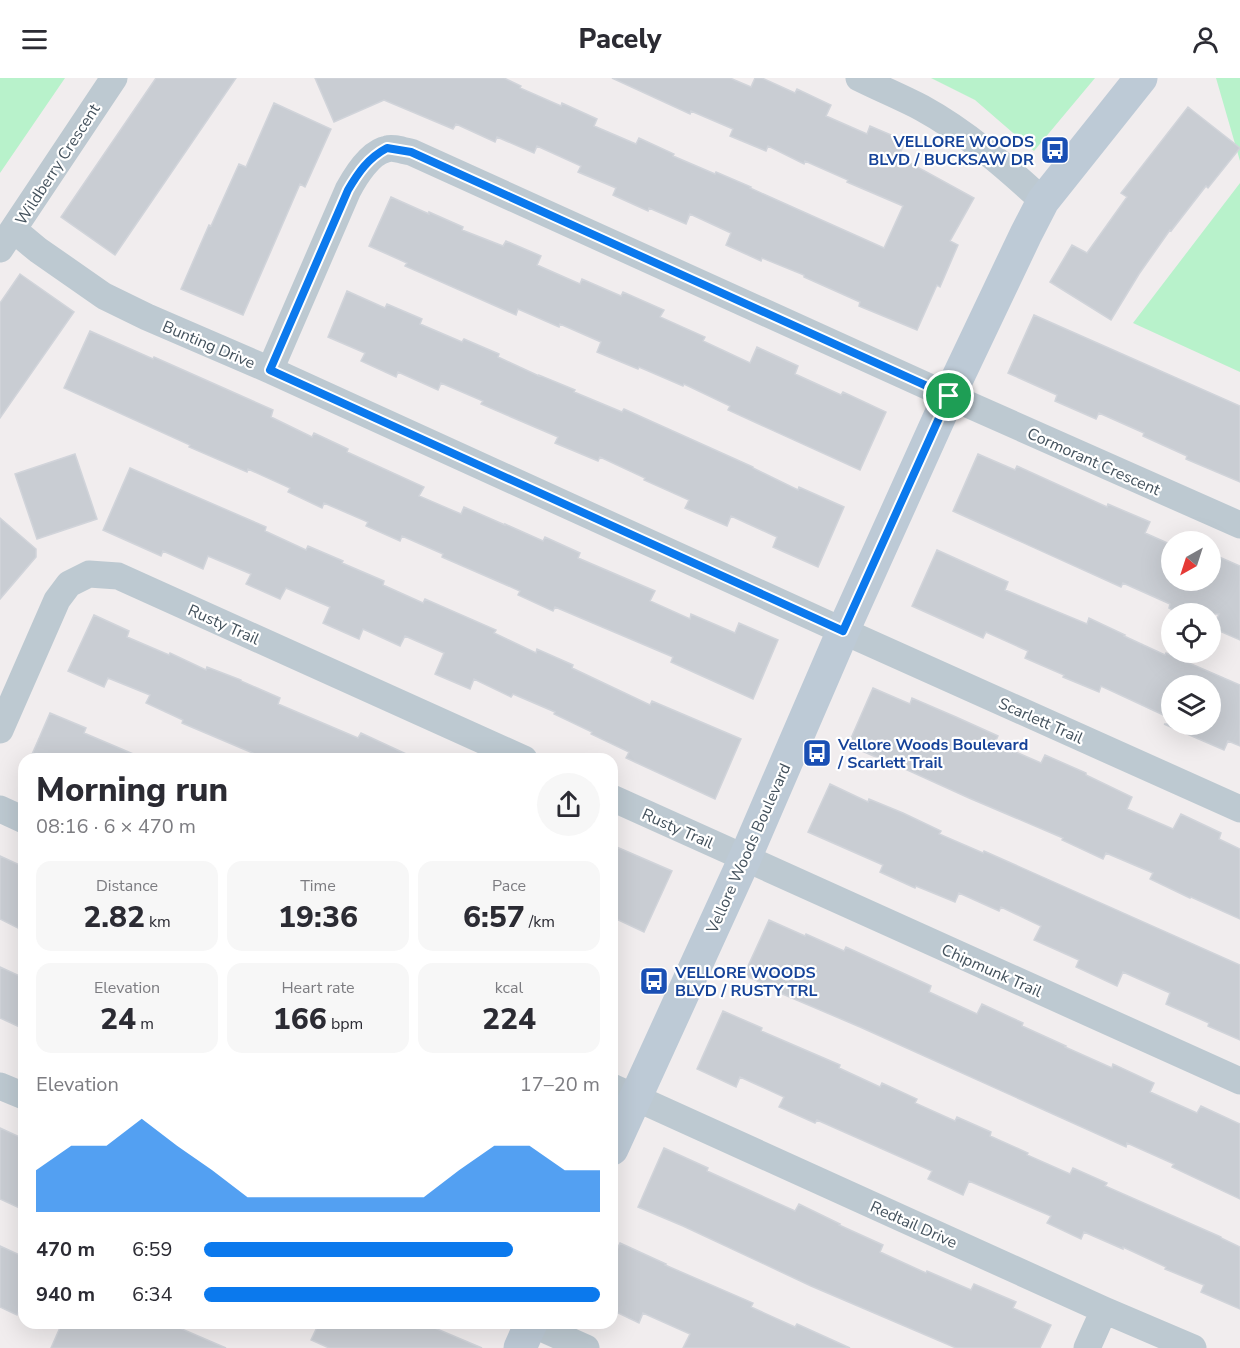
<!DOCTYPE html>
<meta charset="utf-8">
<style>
:root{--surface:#fff;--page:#f7f7f7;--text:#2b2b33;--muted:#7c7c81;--accent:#0b79ed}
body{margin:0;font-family:"Nunito Sans",sans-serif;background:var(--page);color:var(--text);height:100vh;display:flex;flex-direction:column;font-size:22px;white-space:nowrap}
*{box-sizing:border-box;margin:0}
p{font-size:20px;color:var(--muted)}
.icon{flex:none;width:33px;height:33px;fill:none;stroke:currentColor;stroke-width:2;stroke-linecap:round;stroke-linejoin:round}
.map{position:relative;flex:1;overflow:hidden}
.side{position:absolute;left:18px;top:675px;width:600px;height:576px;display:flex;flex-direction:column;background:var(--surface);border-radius:18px;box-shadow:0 6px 24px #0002}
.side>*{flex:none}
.needle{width:39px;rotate:219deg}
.buttons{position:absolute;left:1161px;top:453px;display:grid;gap:12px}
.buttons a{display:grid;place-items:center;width:60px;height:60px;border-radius:50%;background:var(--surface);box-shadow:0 6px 24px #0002;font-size:30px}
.pin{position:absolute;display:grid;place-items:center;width:51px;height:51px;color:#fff;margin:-26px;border:3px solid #fff;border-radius:50%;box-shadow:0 2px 6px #0007}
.round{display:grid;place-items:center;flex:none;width:63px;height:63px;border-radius:32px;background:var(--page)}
.headline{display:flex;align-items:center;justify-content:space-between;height:102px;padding:0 18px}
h1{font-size:33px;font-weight:800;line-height:45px}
.figures{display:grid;grid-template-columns:repeat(3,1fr);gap:9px;height:102px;padding:6px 18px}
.figures div{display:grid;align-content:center;border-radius:15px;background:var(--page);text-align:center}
.figures b{font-size:30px;font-weight:800}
.figures small{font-size:16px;font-weight:400}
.figures p{font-size:16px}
.chart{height:168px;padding:12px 18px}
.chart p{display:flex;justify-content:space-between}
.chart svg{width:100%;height:108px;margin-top:6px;fill:var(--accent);opacity:.7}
ul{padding:0 18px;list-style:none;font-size:20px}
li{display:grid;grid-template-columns:96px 72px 1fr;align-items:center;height:45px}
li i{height:15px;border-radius:8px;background:var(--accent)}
header{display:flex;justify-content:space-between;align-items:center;height:78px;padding:0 18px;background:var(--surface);font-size:27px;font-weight:800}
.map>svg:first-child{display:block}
.green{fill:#b8f2cb}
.building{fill:#c9cdd3;stroke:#d1d4da;stroke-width:1.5}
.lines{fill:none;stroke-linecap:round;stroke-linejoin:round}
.street{stroke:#bdc9d1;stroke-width:27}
.secondary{stroke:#bdcad6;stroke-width:33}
.route-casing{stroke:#fff;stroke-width:12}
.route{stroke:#0b79ed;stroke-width:8}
.labels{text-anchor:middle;stroke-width:4.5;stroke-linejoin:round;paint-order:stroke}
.transit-label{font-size:16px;font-weight:bold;fill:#164399;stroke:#fff;text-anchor:start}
.street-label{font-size:16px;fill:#44525d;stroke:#fff}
</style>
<header><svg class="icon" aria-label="menu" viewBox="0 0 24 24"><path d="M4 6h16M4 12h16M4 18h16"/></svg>Pacely<svg class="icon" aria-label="person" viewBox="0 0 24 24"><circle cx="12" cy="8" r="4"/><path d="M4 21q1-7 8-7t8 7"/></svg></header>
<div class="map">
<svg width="1240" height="1270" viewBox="0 0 1240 1270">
<rect width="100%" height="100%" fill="#f1edee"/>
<path class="green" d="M0,0H65L0,95Z
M931,0H1095L1034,73L975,22Z
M1216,0H1240V83Z
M1240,105V294L1133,245Z"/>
<path class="building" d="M156,0H236L115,177L61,139Z
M315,0H504L521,8L520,10L561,28L562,25L597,41L594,48L636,66L639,60L674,76L673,78L715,96L716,94L751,109L750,110L884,170L903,128L847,104L848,102L805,83L804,86L768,68L766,73L730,58L733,51L691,33L690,36L612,0H730L751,9L755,0H762L795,15L797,11L831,27L826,38L867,56L870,48L905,63L899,79L974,120L950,163L958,167L940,209L937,207L917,252L859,228L860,224L804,199V197L762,180L761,183L726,167L731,155L690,136L686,146L649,130L648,133L613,117L616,110L578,94L581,88L537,68L534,75L497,59L495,64L456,46L453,51L384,22L334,44Z
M274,25L331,51L305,109L300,106L243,237L181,211L209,147L211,148L239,86L246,89Z
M1188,29L1240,70L1208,110L1206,108L1171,153L1170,152L1139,196L1111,242L1050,204L1072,167L1087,175L1127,119L1121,115Z
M391,119L429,136V134L463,149L462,152L503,168L506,163L541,178L537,187L580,206L582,201L621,218L623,214L664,232L660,239L705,259L703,263L750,285L757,269L798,288L795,296L841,317L843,314L886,334L860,392L728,332L730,328L684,306L683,308L639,289L638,291L597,274L601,264L560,246L559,249L518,231L516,237L405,188L407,185L369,168Z
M20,196L74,234L0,340V225Z
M347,213L385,230L387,226L422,241L420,246L462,264L464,261L499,276L498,279L539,298V297L575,312L574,314L622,334L624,331L753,389V390L798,412L799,409L844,429L818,489L773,469L777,459L731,438L727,448L685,430L689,422L644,402L645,400L600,379L598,383L555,365L558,359L481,326L483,323L441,305L438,312L398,294L396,299L361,283L365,275L328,259Z
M1034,237L1240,328V404L1186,381L1187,378L1143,358L1144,355L1099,335L1096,341L1055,323L1057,317L1008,295Z
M90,253L153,281L154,279L273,332L271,339L312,359L314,355L348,371L347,374L424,409L419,418L461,436L464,429L505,447V446L543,463L545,459L580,475L578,480L655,513L650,523L690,541L691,536L735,555L739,545L778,562L753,621L671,584L673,579L555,529L553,533L518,517L520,513L442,479L443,476L402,458L400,463L366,448L368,444L324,425L322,430L288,414L290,410L248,391L247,394L189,369L190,367L64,310Z
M75,376L97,441L37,461L15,396Z
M978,376L1015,392L1017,388L1107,429L1108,426L1150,444L1145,455L1172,467V502H1210V475L1240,488V562L1213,550L1219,536H1180L1169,530L1170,526L1123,505L1121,509L953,433Z
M130,390L266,449L265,453L306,472L308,468L343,483L342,485L384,503L383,507L423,525L425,521L496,552L494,555L536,575L537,571L573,587L572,590L650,627L652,623L741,661L715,721L626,680L629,674L591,656L592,654L554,636L555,634L513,616L511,619L474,601L470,611L435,596L444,575L405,558L400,568L363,551L359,561L323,545L330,529L286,510L280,521L246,506L251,496L208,478L203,491L163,473L161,478L103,452Z
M0,440L36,471V479L0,521Z
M937,472L1008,504L1005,512L1087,546L1089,540L1125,557L1124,558L1165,577L1166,575L1240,607V668L1228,663L1224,672L1164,646H1210V608H1172V641L1101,608L1099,614L1063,599L1064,597L1025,580L1028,573L986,554L983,560L912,528Z
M94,537L129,553L127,559L169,577L170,575L206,592L207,589L241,602V603L280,620L278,626L358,660L361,655L417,681H267L182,645L183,642L146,625L150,617L108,600L104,609L68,593Z
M873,610L910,626L912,620L956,639L998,658L995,665L1041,685L1045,677L1086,695V697L1132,719L1127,731L1173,751L1181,736L1221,755L1219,761L1240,771V841L1191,819L1190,820L1150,801L1153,795L1106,775L1103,781L1062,762L1063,760L969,720L883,681V682L848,667Z
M50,635L86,650L84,655L145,681H30Z
M830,706L868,724L869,721L903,735L941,753L939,756L983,775L984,773L1240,887V962L1208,948L1209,945L1166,926L1170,915L1123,894L1117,908L1076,889L1079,882L1034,862L1041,848L1001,829L999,833L959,815L955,824L916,808L915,810L880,794L883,787L808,754Z
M612,767L672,793L644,854L612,839Z
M0,778L24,789V853L0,841Z
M769,842L805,858L806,856L844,873L846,869L931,908L929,914L977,936L982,926L1023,945L1022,948L1066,968L1065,969L1112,990L1113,986L1154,1005L1150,1014L1197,1035L1201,1028L1240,1046V1121L1172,1089L1174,1086L1127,1065L1126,1069L860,949L780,915L781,914L744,897Z
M0,889L24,900V951L0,940Z
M723,933L762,950L761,953L840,987L839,990L880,1009L882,1005L917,1021L915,1025L955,1043L957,1039L991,1054L990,1058L1028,1075L1027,1077L1070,1096L1073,1090L1107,1105L1105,1108L1221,1159V1160L1240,1169V1231L1201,1214L1204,1207L1165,1191L1166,1189L1123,1169V1171L1084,1154L1081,1161L1047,1145L1051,1138L969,1103L963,1117L928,1101L932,1093L817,1042L815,1045L779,1029L784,1019L740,999L736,1009L697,991Z
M0,1050L24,1061V1132L0,1121Z
M664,1070L708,1090L707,1093L795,1133L799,1126L840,1146L839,1147L883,1167L880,1174L926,1195L927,1193L971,1212L974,1206L1016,1224L1013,1230L1051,1247L1040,1270H956L811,1208L683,1148L638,1129Z
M620,1165L666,1186L665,1187L753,1225L751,1229L795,1249L797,1246L850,1270H683L690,1256L643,1235L639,1245L612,1232V1183Z
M0,1168L24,1179V1221L17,1237L0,1229Z
M62,1245H168L226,1270H51Z
M319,1245H423L482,1270H329L311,1262Z"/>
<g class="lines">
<path class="street" d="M859,0C879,10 901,19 922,30C966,54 1006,89 1043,123
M14,152L38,172L104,218L147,239L270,292L843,553L1240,731
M0,171L114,0
M270,292L348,112C355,99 370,74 387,71C393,69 404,73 411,74L949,318L1240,447
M0,652L57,522L69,506L89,496L118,498L524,681
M612,720L1240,1003
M0,731L24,742
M0,1008L24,1018
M612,1009L1104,1232L1193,1270
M530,1245L586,1270
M1087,1270L1104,1232"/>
<path class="secondary" d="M612,1071L745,780L843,553L949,318L1026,156L1043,123L1141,0
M520,1270L531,1245"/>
</g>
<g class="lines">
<g class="route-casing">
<path id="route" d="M387,70L411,74L949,318L843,553L270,292L348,112C358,95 368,80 387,70Z"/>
</g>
<use href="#route" class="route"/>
</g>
<defs>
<g id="bus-square" transform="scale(1.5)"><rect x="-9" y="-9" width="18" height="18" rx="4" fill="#1a4fb4" stroke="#fff"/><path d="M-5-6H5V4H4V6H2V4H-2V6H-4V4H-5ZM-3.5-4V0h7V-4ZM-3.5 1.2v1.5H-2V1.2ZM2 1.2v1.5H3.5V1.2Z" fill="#fff"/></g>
</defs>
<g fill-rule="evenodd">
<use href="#bus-square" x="1055" y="72"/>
<use href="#bus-square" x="817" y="675"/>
<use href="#bus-square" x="654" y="903"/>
</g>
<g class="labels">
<g class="transit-label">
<text x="1034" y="69" text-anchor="end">VELLORE WOODS<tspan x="1034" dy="18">BLVD / BUCKSAW DR</tspan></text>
<text x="838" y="672">Vellore Woods Boulevard<tspan x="838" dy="18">/ Scarlett Trail</tspan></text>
<text x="675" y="900">VELLORE WOODS<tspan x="675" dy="18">BLVD / RUSTY TRL</tspan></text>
</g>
<g class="street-label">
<text transform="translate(57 86) rotate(-57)" y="6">Wildberry Crescent</text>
<text transform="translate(209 266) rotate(23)" y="6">Bunting Drive</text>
<text transform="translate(1094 383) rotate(24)" y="6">Cormorant Crescent</text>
<text transform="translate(224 546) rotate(24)" y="6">Rusty Trail</text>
<text transform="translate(1041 642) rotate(24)" y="6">Scarlett Trail</text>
<text transform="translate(678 750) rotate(24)" y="6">Rusty Trail</text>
<text transform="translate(748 770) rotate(-66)" y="6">Vellore Woods Boulevard</text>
<text transform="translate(992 892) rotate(24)" y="6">Chipmunk Trail</text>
<text transform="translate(914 1146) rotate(24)" y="6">Redtail Drive</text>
</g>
</g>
</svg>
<div class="buttons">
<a><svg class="needle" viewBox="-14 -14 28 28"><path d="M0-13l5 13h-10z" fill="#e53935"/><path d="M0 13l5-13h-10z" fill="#7c7c81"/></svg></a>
<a><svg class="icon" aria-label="locate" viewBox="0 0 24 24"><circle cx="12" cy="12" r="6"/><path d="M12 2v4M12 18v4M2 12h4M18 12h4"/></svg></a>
<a><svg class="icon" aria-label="layers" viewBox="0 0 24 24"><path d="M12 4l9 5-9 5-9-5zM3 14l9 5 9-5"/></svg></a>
</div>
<div class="pin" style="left:949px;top:318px;background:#1e9e55"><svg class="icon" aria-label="arrive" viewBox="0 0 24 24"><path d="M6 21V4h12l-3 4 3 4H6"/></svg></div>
<section class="side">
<div class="headline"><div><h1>Morning run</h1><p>08:16 · 6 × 470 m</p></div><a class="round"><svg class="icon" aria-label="share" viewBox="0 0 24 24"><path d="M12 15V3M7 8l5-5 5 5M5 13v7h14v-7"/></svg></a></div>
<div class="figures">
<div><p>Distance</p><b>2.82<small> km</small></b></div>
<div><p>Time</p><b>19:36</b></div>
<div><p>Pace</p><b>6:57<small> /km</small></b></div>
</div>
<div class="figures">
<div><p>Elevation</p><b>24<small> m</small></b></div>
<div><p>Heart rate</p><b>166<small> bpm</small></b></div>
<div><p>kcal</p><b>224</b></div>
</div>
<div class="chart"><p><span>Elevation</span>17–20 m</p>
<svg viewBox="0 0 160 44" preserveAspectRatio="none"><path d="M0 44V27L10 17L20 17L30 6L40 17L50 27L60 38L70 38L80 38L90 38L100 38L110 38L120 27L130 17L140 17L150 27L160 27V44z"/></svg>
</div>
<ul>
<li><b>470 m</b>6:59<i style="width:78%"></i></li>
<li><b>940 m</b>6:34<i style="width:100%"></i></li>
</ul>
</section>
</div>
